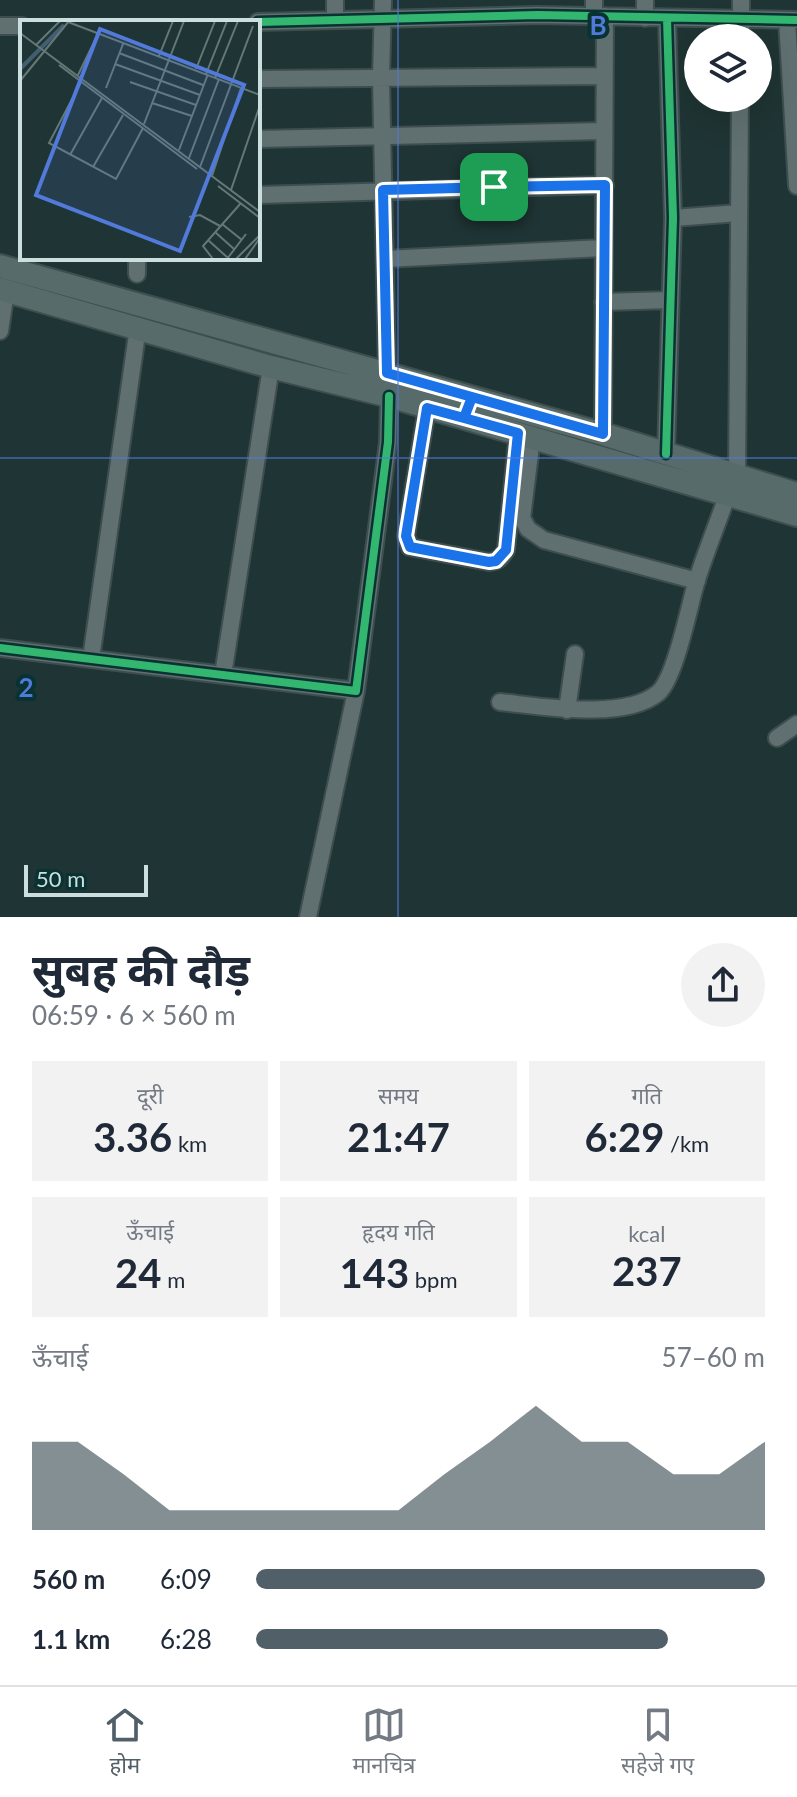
<!DOCTYPE html>
<html lang="hi">
<meta charset="utf-8">
<style>
:root{--surface:#fff;--page:#f2f2f3;--text:#1f2937;--muted:#747a83;--line:#e0e1e3;--accent:#516068}
body{margin:0;font-family:Lato,"Noto Sans Devanagari",sans-serif;background:var(--page);color:var(--text);height:100vh;display:flex;flex-direction:column;font-size:30px;white-space:nowrap}
*{box-sizing:border-box;margin:0}
p{font-size:26px;color:var(--muted)}
.icon{flex:none;width:44px;height:44px;fill:none;stroke:currentColor;stroke-width:2;stroke-linecap:round;stroke-linejoin:round}
.map{position:relative;height:917px;overflow:hidden}
.details{display:flex;flex-direction:column;background:var(--surface);flex:1}
.details>*{flex:none}
.fabs{position:absolute;left:684px;top:24px;display:grid;gap:16px}
.fabs a{display:grid;place-items:center;width:88px;height:88px;border-radius:50%;background:var(--surface);box-shadow:0 8px 32px #0002;font-size:40px}
.scale{position:absolute;left:24px;bottom:20px;width:124px;box-sizing:border-box;padding-left:8px;border:4px solid #cbdfdf;border-top:0;font-size:22px;line-height:28px;white-space:nowrap;color:#cbdfdf;-webkit-text-stroke:6px #093232;paint-order:stroke}
.pin{position:absolute;display:grid;place-items:center;width:68px;height:68px;color:#fff;margin:-34px;border-radius:16px;box-shadow:0 4px 12px #0006}
.round{display:grid;place-items:center;flex:none;width:84px;height:84px;border-radius:42px;background:var(--page)}
.summary{display:flex;align-items:center;justify-content:space-between;height:136px;padding:0 32px}
h1{font-size:44px;font-weight:700;line-height:60px}
.figures{display:grid;grid-template-columns:repeat(3,1fr);gap:12px;height:136px;padding:8px 32px}
.figures div{display:grid;align-content:center;border-radius:0px;background:var(--page);text-align:center}
.figures b{font-size:40px;font-weight:700}
.figures small{font-size:22px;font-weight:400}
.figures p{font-size:22px}
.chart{height:224px;padding:16px 32px}
.chart p{display:flex;justify-content:space-between}
.chart svg{width:100%;height:144px;margin-top:8px;fill:var(--accent);opacity:.7}
ul{padding:0 32px;list-style:none;font-size:26px}
li{display:grid;grid-template-columns:128px 96px 1fr;align-items:center;height:60px}
li i{height:20px;border-radius:10px;background:var(--accent)}
.menu{display:flex;justify-content:space-around;align-items:center;height:112px;border-top:2px solid var(--line);background:var(--surface);font-size:22px;color:var(--muted)}
.menu a{display:grid;justify-items:center;gap:4px}
.menu .on{color:var(--accent)}
.map>svg:first-child{display:block}
.lines{fill:none;stroke-linecap:round;stroke-linejoin:round}
.minor-casing{stroke:#3e4e4e;stroke-width:20}
.major-casing{stroke:#3e4e4e;stroke-width:26}
.minor{stroke:#607070;stroke-width:16}
.major{stroke:#576b6a;stroke-width:22}
.cycleway-casing{stroke:#093232;stroke-width:13}
.cycleway{stroke:#33b770;stroke-width:8}
.route-casing{stroke:#fff;stroke-width:16}
.route{stroke:#1a73e8;stroke-width:10}
.grid{fill:none;stroke:#517ada;stroke-width:2;stroke-opacity:0.55}
.inset-river{fill:none;stroke:#435e71;stroke-width:4}
.inset-road{fill:none;stroke:#647878;stroke-width:2}
.view{fill:#517ada;fill-opacity:0.15;stroke:#517ada;stroke-width:4}
.inset-edge{fill:none;stroke:#cbdfdf;stroke-width:4}
.grid-label{font-size:26px;text-anchor:middle;font-weight:bold;fill:#517ada;stroke:#093232;stroke-width:8;stroke-linejoin:round;paint-order:stroke}
</style>
<div class="map">
<svg width="797" height="917" viewBox="0 0 797 917">
<rect width="100%" height="100%" fill="#1f3434"/>
<g class="lines">
<g class="minor-casing">
<path id="minor" d="M383,0L381,78L387,373
M741,0V38
M594,17V0
M645,18V0
M335,20V0
M787,20L797,186
M258,22L537,15L797,20
M0,26H22
M258,79L603,76
M258,139L603,131
M258,195L605,185
M673,218L739,213
M385,259L603,248
M137,274V258
M603,302L670,300
M0,331L6,291
M427,408L406,536L410,547L489,562C498,561 501,558 506,550L518,433
M603,434L605,16
M532,437L522,518L528,529L544,540L697,581
M666,454L673,218L667,18
M737,476L740,98
M0,648L356,691L388,442L389,396
M91,659L138,327
M223,675L271,367
M500,702C540,706 624,721 658,693C675,679 689,607 696,583C705,554 717,525 727,496
M567,710L575,654
M777,738L797,724
M308,917L356,691"/>
</g>
<g class="major-casing">
<path id="major" d="M0,266L603,434L797,494
M0,289L271,367L389,396L797,515"/>
</g>
<use href="#minor" class="minor"/>
<use href="#major" class="major"/>
<g class="cycleway-casing">
<path id="cycleway" d="M258,22L537,15L797,20
M666,454L673,218L667,18
M0,648L356,691L388,442L389,396"/>
</g>
<use href="#cycleway" class="cycleway"/>
</g>
<g class="lines">
<g class="route-casing">
<path id="route" d="M494,187L383,190L387,373L472,397L464,418L427,408L406,536L410,547L489,562L496,561L506,550L518,433L464,418L472,397L603,434L605,185L494,187"/>
</g>
<use href="#route" class="route"/>
</g>
<path class="grid" d="M398,0V917M0,458H797"/>
<g transform="translate(20 20)">
<rect width="240" height="240" fill="#1f3434"/>
<path class="inset-river" d="M0,49L44,5"/>
<path class="inset-road" d="M48,2L240,75M0,13L240,192M16,25L40,1M99,33L183,65M139,36L153,1M95,44L180,75M39,45L177,149M176,49L195,1M186,54L207,1M58,55L78,14M195,58L218,1M0,61L49,1M61,62L29,123L96,159L123,108M110,62L176,85M86,68L103,24M132,83L172,96M124,104L164,1M159,130L188,54M50,135L82,78M169,138L199,59M73,147L103,95M180,147L233,6M192,156L221,68M198,166L240,198M211,170L240,85M169,197L180,195L200,206M202,204L222,220M195,212L214,229M188,220L208,238M193,239L183,226L221,183M207,239L226,214M216,239L240,215M225,239L240,218"/>
<path class="view" d="M80,9L224,65L160,231L16,175Z"/>
<rect width="240" height="240" class="inset-edge"/>
</g>
<g class="grid-label">
<text x="598" y="35">B</text>
<text x="26" y="697">2</text>
</g>
</svg>
<div class="fabs">
<a><svg class="icon" aria-label="layers" viewBox="0 0 24 24"><path d="M12 4l9 5-9 5-9-5zM3 14l9 5 9-5"/></svg></a>
</div>
<div class="scale">50 m</div>
<div class="pin" style="left:494px;top:187px;background:#1e9e55"><svg class="icon" aria-label="arrive" viewBox="0 0 24 24"><path d="M6 21V4h12l-3 4 3 4H6"/></svg></div>
</div>
<section class="details">
<div class="summary"><div><h1>सुबह की दौड़</h1><p>06:59 · 6 × 560 m</p></div><a class="round"><svg class="icon" aria-label="share" viewBox="0 0 24 24"><path d="M12 15V3M7 8l5-5 5 5M5 13v7h14v-7"/></svg></a></div>
<div class="figures">
<div><p>दूरी</p><b>3.36<small> km</small></b></div>
<div><p>समय</p><b>21:47</b></div>
<div><p>गति</p><b>6:29<small> /km</small></b></div>
</div>
<div class="figures">
<div><p>ऊँचाई</p><b>24<small> m</small></b></div>
<div><p>हृदय गति</p><b>143<small> bpm</small></b></div>
<div><p>kcal</p><b>237</b></div>
</div>
<div class="chart"><p><span>ऊँचाई</span>57–60 m</p>
<svg viewBox="0 0 160 44" preserveAspectRatio="none"><path d="M0 44V17L10 17L20 27L30 38L40 38L50 38L60 38L70 38L80 38L90 27L100 17L110 6L120 17L130 17L140 27L150 27L160 17V44z"/></svg>
</div>
<ul>
<li><b>560 m</b>6:09<i style="width:100%"></i></li>
<li><b>1.1 km</b>6:28<i style="width:81%"></i></li>
</ul>
</section>
<nav class="menu">
<a class="on"><svg class="icon" aria-label="home" viewBox="0 0 24 24"><path d="M3 11l9-7 9 7M6 9v11h12V9"/></svg>होम</a>
<a><svg class="icon" aria-label="map" viewBox="0 0 24 24"><path d="M3 6l6-2 6 2 6-2v14l-6 2-6-2-6 2zM9 4v14M15 6v14"/></svg>मानचित्र</a>
<a><svg class="icon" aria-label="saved" viewBox="0 0 24 24"><path d="M7 4h10v16l-5-4-5 4z"/></svg>सहेजे गए</a>
</nav>
